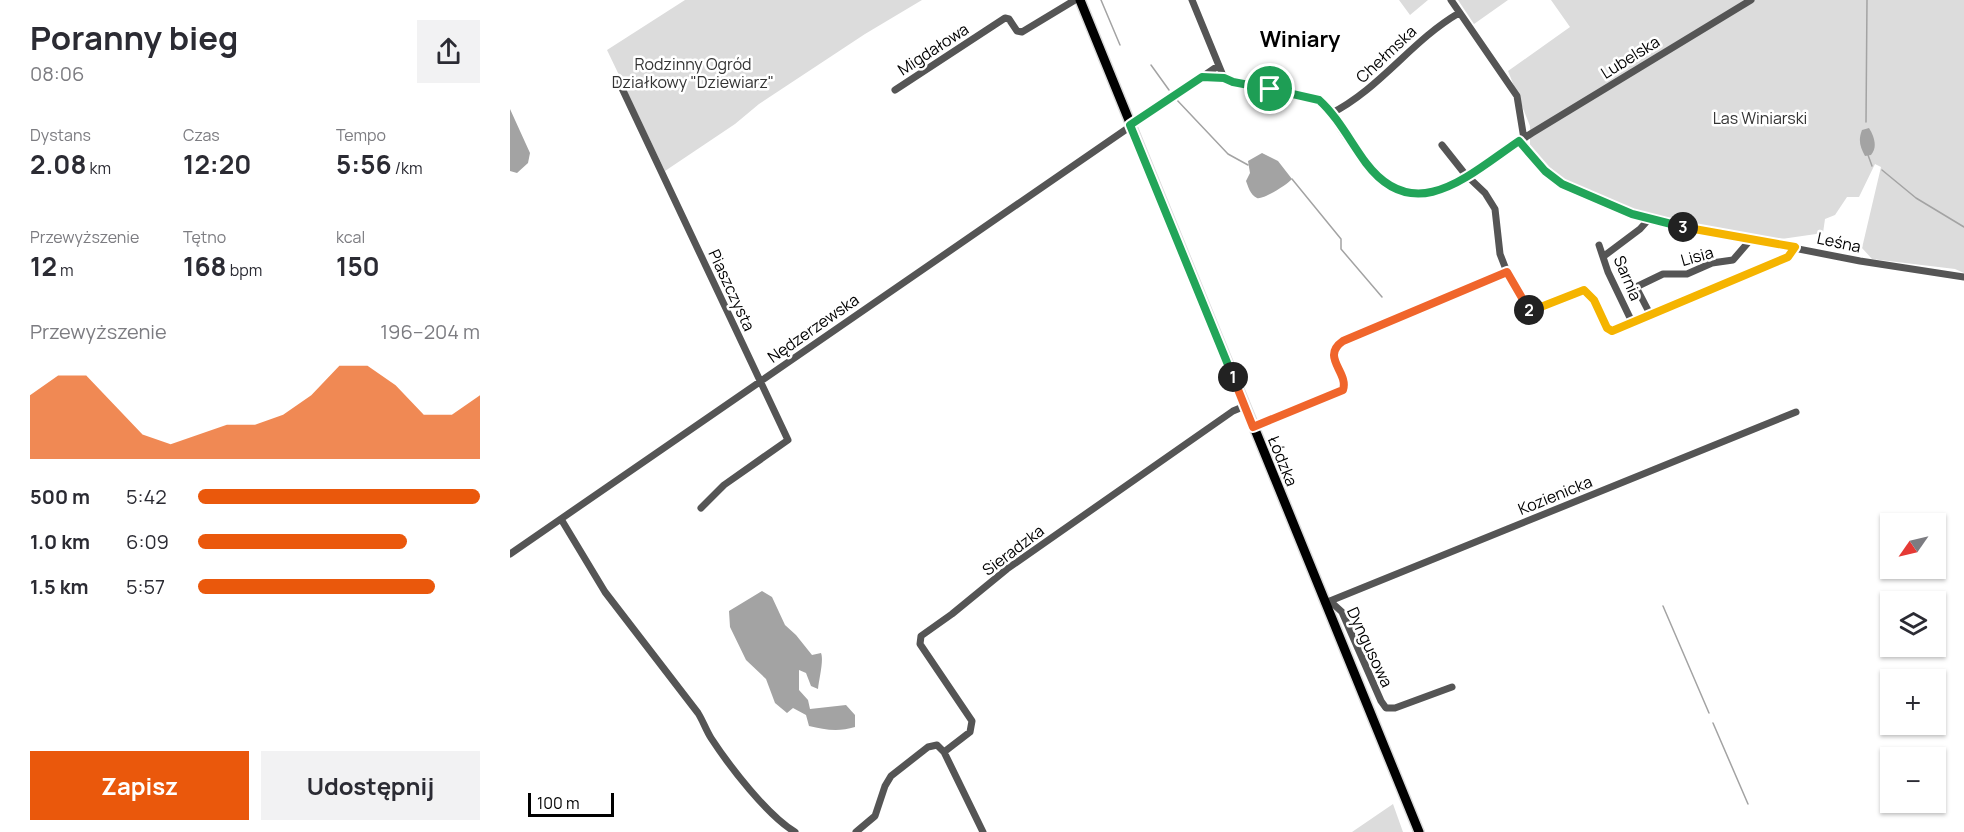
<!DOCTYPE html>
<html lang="pl">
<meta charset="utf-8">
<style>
:root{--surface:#fff;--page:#f2f2f3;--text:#2b2b33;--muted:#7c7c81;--accent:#ea580c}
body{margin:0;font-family:Manrope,sans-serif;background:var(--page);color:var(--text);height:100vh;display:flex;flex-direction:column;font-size:22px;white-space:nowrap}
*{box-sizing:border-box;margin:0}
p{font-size:20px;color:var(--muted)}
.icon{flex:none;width:33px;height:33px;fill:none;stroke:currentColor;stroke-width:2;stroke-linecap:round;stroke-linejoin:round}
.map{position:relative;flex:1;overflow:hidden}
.sheet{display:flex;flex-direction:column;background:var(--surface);width:510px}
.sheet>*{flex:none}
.needle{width:39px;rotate:236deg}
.fabs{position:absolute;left:1370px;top:513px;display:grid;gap:12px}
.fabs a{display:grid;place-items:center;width:66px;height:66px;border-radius:0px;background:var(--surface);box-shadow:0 2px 4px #0004;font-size:30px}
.scale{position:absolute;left:18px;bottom:15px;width:86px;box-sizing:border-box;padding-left:6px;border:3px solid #000;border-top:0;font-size:16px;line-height:21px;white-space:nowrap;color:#000;-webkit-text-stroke:4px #fff;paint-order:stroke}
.pin{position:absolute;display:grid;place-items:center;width:51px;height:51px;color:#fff;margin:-26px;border:3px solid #fff;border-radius:50%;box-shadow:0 2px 6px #0007}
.km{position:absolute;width:30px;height:30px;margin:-15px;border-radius:50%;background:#222;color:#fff;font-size:16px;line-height:30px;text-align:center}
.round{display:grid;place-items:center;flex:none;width:63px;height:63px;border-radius:0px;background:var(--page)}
.headline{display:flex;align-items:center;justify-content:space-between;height:102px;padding:0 30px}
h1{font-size:33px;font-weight:700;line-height:45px}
.stats{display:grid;grid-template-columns:repeat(3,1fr);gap:9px;height:102px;padding:6px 30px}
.stats div{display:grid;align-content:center}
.stats b{font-size:26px;font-weight:700}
.stats small{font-size:16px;font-weight:400}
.stats p{font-size:16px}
.chart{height:168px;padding:12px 30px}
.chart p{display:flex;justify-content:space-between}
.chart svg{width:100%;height:108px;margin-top:6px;fill:var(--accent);opacity:.7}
.cta{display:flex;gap:12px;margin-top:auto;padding:12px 30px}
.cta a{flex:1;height:69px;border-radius:0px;background:var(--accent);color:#fff;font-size:24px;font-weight:700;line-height:69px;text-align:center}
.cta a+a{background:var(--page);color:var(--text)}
ul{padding:0 30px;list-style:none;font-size:20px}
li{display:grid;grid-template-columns:96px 72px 1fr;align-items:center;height:45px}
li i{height:15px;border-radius:8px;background:var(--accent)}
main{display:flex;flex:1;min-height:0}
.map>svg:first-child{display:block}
.green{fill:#dcdcdc}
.water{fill:#a3a3a3}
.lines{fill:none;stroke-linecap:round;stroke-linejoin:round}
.stream{stroke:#a3a3a3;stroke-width:1.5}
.major-casing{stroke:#dbdbdb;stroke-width:12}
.minor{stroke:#555;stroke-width:7}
.major{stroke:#000;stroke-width:9}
.split-1-casing{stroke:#fff;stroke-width:12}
.split-2-casing{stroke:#fff;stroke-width:12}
.split-3-casing{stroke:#fff;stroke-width:12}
.split-4-casing{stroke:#fff;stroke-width:12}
.split-1{stroke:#22a559;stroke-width:8}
.split-2{stroke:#f0652b;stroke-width:8}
.split-3{stroke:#f5b400;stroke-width:8}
.split-4{stroke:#22a559;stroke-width:8}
.labels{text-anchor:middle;stroke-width:5;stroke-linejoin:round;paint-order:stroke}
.street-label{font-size:16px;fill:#000;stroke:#fff}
.park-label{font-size:16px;fill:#333;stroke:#fff}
.district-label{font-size:22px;font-weight:bold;fill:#000;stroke:#fff}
</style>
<main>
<section class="sheet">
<div class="headline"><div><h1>Poranny bieg</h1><p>08:06</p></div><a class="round"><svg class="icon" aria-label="share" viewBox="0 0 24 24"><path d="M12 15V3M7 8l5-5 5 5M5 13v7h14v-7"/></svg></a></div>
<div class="stats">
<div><p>Dystans</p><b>2.08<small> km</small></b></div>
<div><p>Czas</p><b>12:20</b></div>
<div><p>Tempo</p><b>5:56<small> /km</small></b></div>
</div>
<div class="stats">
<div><p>Przewyższenie</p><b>12<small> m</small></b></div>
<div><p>Tętno</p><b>168<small> bpm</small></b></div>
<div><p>kcal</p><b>150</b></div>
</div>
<div class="chart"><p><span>Przewyższenie</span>196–204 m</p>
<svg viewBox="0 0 160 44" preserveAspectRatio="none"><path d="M0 44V18L10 10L20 10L30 22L40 34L50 38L60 34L70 30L80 30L90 26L100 18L110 6L120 6L130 14L140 26L150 26L160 18V44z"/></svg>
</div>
<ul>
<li><b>500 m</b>5:42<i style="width:100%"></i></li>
<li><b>1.0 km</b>6:09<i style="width:74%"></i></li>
<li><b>1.5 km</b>5:57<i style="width:84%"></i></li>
</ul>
<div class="cta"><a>Zapisz</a><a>Udostępnij</a></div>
</section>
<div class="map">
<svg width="1454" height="832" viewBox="0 0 1454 832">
<rect width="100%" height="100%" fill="#fff"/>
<path class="green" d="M175,0H412L355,34L249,104L225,124L155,171L97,50Z
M889,0H918L900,15Z
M948,0H998L964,24Z
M1041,0H1454V273L1445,269L1362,259L1352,248L1371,167L1365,164L1349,197H1337L1325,215L1315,219L1313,233L1265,240L1140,216L1123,211L1050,180L1020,149V126L998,71L1060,27Z
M883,804L893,832H842Z"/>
<path class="water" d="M0,109L20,153L18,163L7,173L0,171Z
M1359,128C1364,136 1368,147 1361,155L1355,156C1350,147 1348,140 1352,130Z
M752,153L768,161L782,179C778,184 753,200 747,198C740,195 738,186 736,181L740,173L738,161Z
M252,591L262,597L275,625L286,635L302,655L311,653C314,660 309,679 308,689L301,686L296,673L289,670V690L298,700L300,709L336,705L345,715V727C329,732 315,730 299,726L296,715L283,708L277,713L265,703L256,679L236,660L220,627L219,611Z"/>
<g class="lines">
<path class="stream" d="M591,0L610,45
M641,65L659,90
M666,99L718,154L738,165
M1356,122L1357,0
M1358,155L1362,166
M1372,170L1406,198L1454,227
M782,179L831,239V249L872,297
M1153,606L1199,713
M1203,723L1238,804"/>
<g class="major-casing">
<path id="major" d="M570,0L909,832"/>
</g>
<path class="minor" d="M682,0L714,78
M941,0L1007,96L1014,139
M691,78H714L723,82L807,98L815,105C834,133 862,186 898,193C905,195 917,195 925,192C960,180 991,153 1022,133C1095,89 1168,44 1241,0
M109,82L278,440L214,485L191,508
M385,90L495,18L499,19L507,31L512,32L565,0
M820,114C870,89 901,41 949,13
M1009,141L1031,167L1052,185L1122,214L1161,224L1350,261L1454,277
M932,145L955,174L975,193L985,209L990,254L997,272L1017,308L1021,311L1074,289L1084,300L1097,329L1102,331L1278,257L1285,247
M1089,245L1098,272L1122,322
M1094,256L1130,229L1139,219
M1140,314L1126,287L1153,274H1177L1202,263L1223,260L1242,238
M743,427L833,390C839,372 810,357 833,341L997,272
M51,519L95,592L188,713C193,721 196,730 201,738C220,767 257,815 285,832
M0,554L708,66
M820,601L832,612L871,701L876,708H885L942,687
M815,603L1286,412
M434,752L460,732L462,721L410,644L411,636L442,614L497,569L723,411L735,406
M346,832L365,816L375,786L381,776L418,747L427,745L434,752L473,832"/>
<use href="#major" class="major"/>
</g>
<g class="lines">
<g class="split-1-casing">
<path id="split-1" d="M723,377L620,125L692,77L714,78L723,82L760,89"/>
</g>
<g class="split-2-casing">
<path id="split-2" d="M723,377L743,427L833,390C839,372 810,357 833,341L997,272L1019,310"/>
</g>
<g class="split-3-casing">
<path id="split-3" d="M1019,310H1023L1074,290L1084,300L1097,328L1102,331L1278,257L1285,247L1173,227"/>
</g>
<g class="split-4-casing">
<path id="split-4" d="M760,89L809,100C828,117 841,143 856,163C905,228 960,174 1009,141L1035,171L1052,184L1122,214L1173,227"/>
</g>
<use href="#split-1" class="split-1"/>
<use href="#split-2" class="split-2"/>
<use href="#split-3" class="split-3"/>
<use href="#split-4" class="split-4"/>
</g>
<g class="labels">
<g class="street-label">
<text transform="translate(423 49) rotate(-33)" y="6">Migdałowa</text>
<text transform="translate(876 54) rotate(-43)" y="6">Chełmska</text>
<text transform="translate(1120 57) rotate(-32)" y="6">Lubelska</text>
<text transform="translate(1329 242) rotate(12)" y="6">Leśna</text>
<text transform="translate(1187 256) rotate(-16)" y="6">Lisia</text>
<text transform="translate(1118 278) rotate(67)" y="6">Sarnia</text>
<text transform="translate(222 290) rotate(65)" y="6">Piaszczysta</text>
<text transform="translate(303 328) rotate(-35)" y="6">Nędzerzewska</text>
<text transform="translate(773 461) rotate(68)" y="6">Łódzka</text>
<text transform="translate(1045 495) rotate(-22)" y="6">Kozienicka</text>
<text transform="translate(503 550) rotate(-37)" y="6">Sieradzka</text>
<text transform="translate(860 647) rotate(65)" y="6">Dyngusowa</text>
</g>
<g class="park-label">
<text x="183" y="70">Rodzinny Ogród<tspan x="183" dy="18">Działkowy "Dziewiarz"</tspan></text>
<text x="1250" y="124">Las Winiarski</text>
</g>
<g class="district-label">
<text x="790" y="47">Winiary</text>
</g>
</g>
</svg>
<div class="fabs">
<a><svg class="needle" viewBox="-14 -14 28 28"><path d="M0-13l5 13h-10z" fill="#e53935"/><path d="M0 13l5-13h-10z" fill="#7c7c81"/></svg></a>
<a><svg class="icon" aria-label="layers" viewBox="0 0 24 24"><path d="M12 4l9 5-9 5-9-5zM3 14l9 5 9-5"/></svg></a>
<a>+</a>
<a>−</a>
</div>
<div class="scale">100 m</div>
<div class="pin" style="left:760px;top:89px;background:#1e9e55"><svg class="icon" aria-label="arrive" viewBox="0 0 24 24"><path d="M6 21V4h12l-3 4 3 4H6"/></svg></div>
<b class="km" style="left:723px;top:377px">1</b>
<b class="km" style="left:1019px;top:310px">2</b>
<b class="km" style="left:1173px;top:227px">3</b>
</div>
</main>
